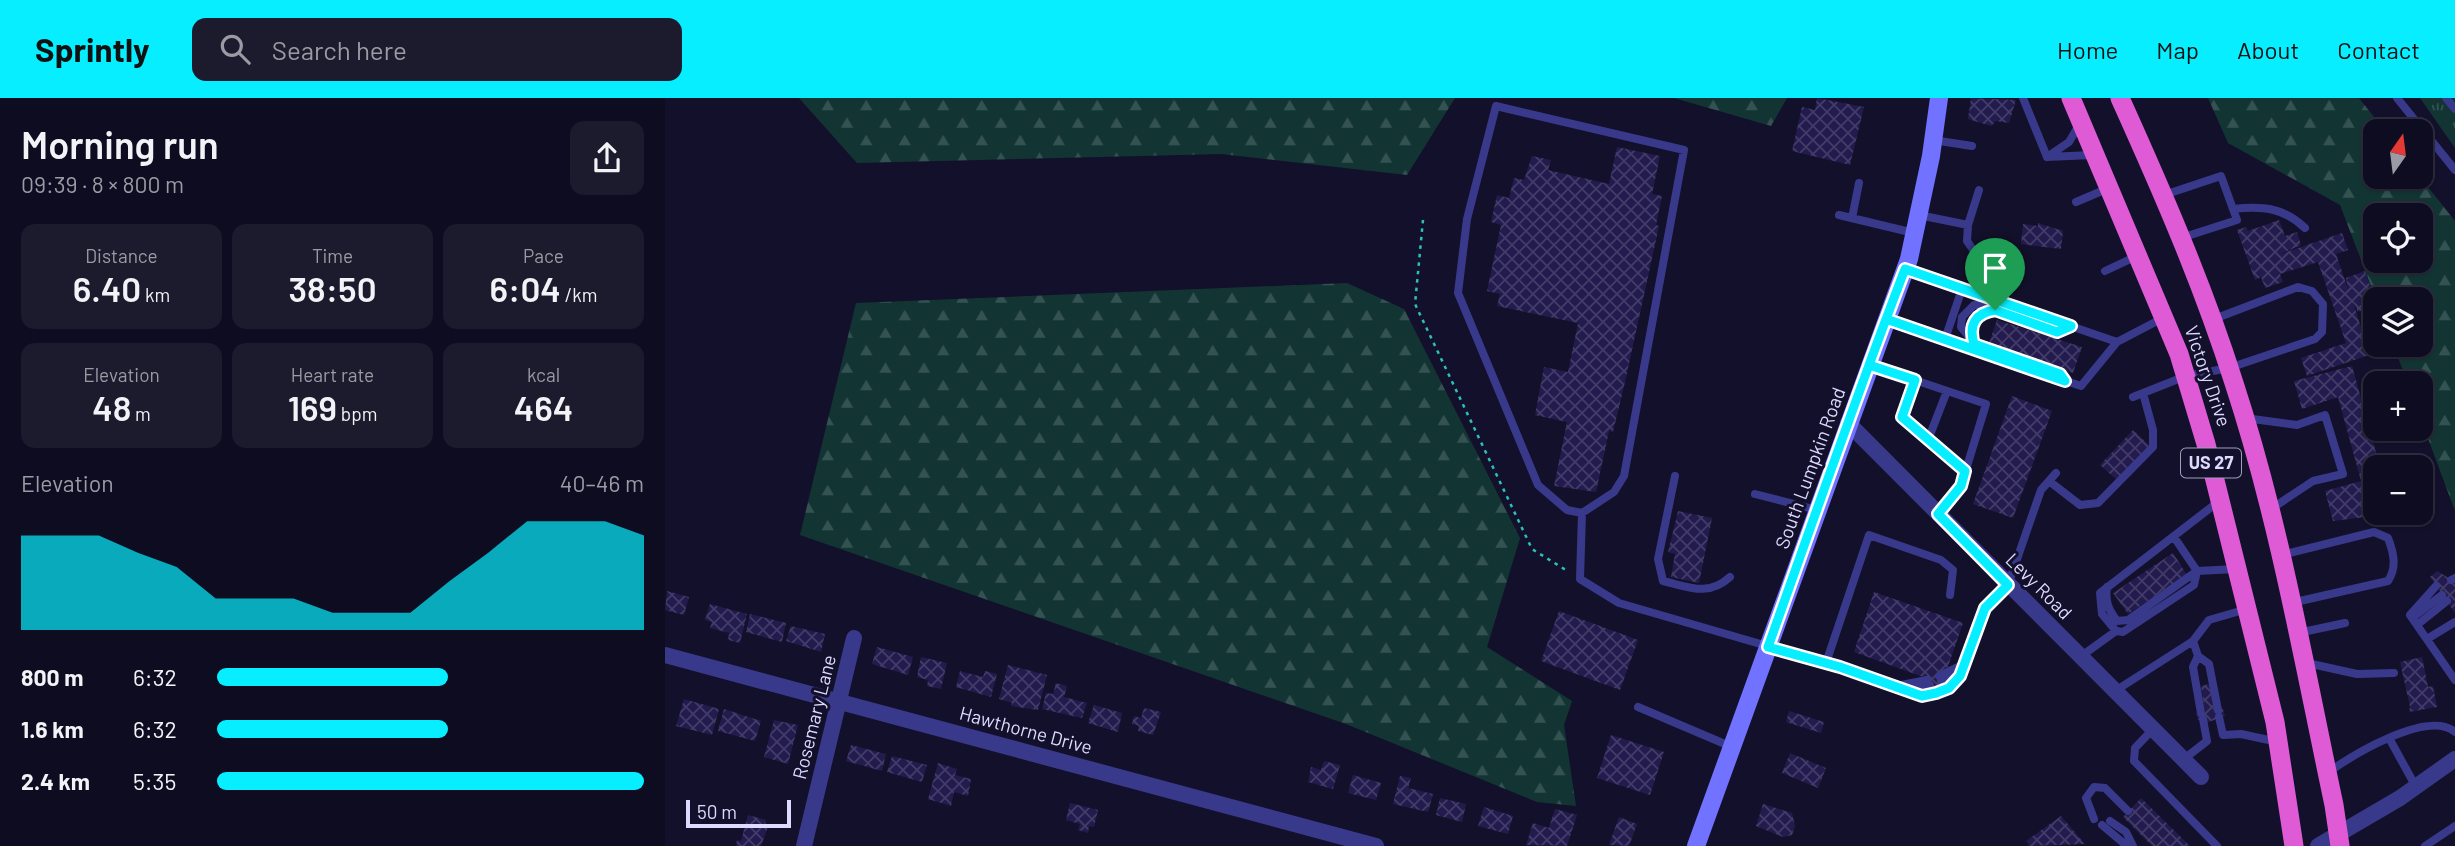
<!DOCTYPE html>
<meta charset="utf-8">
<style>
:root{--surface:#0e0c20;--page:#1c1a2d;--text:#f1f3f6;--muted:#9b9ba5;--line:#2e2c3e;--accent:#06eeff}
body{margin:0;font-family:Barlow,sans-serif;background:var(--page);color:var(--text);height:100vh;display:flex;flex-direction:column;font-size:26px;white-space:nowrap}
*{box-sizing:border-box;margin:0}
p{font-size:23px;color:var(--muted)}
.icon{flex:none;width:38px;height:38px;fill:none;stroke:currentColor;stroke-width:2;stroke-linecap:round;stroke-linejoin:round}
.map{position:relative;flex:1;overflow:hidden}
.details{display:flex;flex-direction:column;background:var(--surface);width:665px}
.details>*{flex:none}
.needle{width:46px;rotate:14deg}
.buttons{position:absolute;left:1698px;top:21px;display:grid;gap:14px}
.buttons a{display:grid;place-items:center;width:70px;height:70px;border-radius:14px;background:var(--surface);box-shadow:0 2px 5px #0004,0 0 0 2px var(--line);font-size:35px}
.scale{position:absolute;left:21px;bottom:18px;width:105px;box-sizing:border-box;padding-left:7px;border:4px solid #dddaff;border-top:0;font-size:19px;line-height:24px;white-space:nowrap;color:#dddaff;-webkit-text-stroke:5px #13102b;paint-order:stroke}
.pin{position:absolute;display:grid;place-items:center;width:60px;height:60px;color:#fff;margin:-72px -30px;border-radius:50% 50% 50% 0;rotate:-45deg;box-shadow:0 0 7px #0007}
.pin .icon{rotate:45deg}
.round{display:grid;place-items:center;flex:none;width:74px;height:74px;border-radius:14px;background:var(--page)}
.headline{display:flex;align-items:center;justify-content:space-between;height:119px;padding:0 21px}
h1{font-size:38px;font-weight:600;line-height:52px}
.figures{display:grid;grid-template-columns:repeat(3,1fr);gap:10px;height:119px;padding:7px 21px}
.figures div{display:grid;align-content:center;border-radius:14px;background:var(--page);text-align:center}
.figures b{font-size:35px;font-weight:600}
.figures small{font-size:19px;font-weight:400}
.figures p{font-size:19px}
.chart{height:196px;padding:14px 21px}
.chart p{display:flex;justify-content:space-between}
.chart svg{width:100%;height:126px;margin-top:7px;fill:var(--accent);opacity:.7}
ul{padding:0 21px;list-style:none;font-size:23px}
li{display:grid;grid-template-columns:112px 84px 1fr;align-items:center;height:52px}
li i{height:18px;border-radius:9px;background:var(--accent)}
header{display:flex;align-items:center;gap:42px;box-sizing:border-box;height:98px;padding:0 35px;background:var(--accent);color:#111}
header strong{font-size:33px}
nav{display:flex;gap:38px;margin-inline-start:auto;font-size:24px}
.search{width:490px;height:63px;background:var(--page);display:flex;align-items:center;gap:18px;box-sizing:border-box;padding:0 24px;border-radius:14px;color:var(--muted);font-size:26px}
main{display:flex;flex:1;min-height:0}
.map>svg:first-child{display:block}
.grass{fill:url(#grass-tufts)}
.forest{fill:url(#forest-firs);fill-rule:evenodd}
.building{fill:url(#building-cross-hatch)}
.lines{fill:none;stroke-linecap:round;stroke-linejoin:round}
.path{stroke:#2bc2b4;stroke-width:2.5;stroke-dasharray:3.5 5;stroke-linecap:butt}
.service{stroke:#39398c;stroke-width:8}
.minor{stroke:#39398c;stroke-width:16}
.secondary{stroke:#7172ff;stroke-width:18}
.trunk{stroke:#df5bd6;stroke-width:19}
.route-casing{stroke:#fff;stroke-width:14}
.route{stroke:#06eeff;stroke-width:9}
.labels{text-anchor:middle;stroke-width:6;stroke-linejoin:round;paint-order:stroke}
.shield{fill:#13102b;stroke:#a09dbf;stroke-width:2}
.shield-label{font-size:18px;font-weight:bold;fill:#dddaff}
.street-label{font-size:19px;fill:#dddaff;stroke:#13102b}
</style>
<header>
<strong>Sprintly</strong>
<div class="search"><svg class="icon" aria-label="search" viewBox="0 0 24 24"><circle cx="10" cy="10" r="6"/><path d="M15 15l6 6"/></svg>Search here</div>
<nav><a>Home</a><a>Map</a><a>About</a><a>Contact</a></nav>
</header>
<main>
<section class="details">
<div class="headline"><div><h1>Morning run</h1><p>09:39 · 8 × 800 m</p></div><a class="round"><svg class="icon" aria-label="share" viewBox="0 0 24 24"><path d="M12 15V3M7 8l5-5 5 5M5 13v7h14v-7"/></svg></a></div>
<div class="figures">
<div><p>Distance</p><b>6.40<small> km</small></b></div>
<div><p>Time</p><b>38:50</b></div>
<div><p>Pace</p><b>6:04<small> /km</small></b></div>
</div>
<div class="figures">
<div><p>Elevation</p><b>48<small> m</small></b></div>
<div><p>Heart rate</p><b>169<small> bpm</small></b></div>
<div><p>kcal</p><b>464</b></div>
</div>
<div class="chart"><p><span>Elevation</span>40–46 m</p>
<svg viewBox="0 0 160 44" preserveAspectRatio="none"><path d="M0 44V11L10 11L20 11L30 17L40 22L50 33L60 33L70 33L80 38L90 38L100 38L110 27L120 17L130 6L140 6L150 6L160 11V44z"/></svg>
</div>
<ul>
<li><b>800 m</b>6:32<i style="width:54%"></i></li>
<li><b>1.6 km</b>6:32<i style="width:54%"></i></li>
<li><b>2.4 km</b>5:35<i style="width:100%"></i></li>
</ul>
</section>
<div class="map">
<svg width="1790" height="748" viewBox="0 0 1790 748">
<defs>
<pattern id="grass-tufts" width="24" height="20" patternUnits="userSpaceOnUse" patternTransform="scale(1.75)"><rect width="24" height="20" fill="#123533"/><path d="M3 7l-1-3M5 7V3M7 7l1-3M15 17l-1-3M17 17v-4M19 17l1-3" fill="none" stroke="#345252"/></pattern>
<pattern id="forest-firs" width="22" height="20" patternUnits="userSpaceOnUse" patternTransform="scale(1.75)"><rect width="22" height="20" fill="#123533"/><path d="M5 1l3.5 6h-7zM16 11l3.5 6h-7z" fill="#345252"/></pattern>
<pattern id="building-cross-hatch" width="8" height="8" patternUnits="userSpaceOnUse" patternTransform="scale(1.75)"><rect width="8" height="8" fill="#231b4d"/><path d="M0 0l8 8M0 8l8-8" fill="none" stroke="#423c68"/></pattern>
</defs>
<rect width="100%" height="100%" fill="#13102b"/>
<path class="grass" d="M1755,0H1790V50Z"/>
<path class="forest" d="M134,0H790L742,77L556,56L192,65Z
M1009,0H1122L1106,28Z
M1543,0H1694L1720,33H1710V79H1755L1790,123V413L1755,319V285H1743L1728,247H1755V201H1711L1675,107L1563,45ZM1710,117H1755V163H1710Z
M682,185L739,211L855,440L822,549L907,603L899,627L911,708L872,704L681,626L135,437L191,205Z"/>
<path class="building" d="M1152,0L1199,9L1185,67L1127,53L1137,9L1150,12Z
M1306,0L1351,2L1344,25L1331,23L1326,28L1303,21Z
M952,49L995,58L987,96L997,98L991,127L994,128L960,284L948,334L944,333L931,394L889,388L902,324L870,317L879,269L903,274L913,225L832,208L835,196L822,193L836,127L826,124L832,97L844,100L849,80L859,82L867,58L886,62L883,72L944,86Z
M1614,122L1620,138L1632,134L1636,147L1613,157L1677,135L1683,152L1671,156L1683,191L1681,180L1700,173L1710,202V208L1693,214L1688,204L1699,239L1707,236L1713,254L1642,278L1636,260L1681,245L1653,164L1615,176L1618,184L1600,190L1596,179L1590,182L1572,132L1581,129L1583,133Z
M1373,125L1398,133L1396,151L1356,146L1358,126L1373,128Z
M1332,222L1417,249L1408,275L1324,245Z
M1687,268L1715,369H1710V401L1700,404V419L1668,423L1660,393L1696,383L1673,299L1637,311L1629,283Z
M1347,298L1387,313L1348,420L1308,406Z
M1468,332L1485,348L1452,382L1435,367Z
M1013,413L1047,420L1034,485L1006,479L1010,456L1003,454Z
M1508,455L1522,477L1463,516L1448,495Z
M1772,473L1790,484V515L1765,479Z
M2,493L24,499L19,517L0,512Z
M1209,494L1298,525L1277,586L1266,591L1261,580L1189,554Z
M45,506L82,516L75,545L63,542L64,535L45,530L47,524L40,522Z
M894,513L973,542L955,592L876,563Z
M85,516L121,525L117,544L81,534Z
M126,528L160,536L156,554L121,543Z
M212,549L248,559L243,577L207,566Z
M256,559L282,565L276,591L262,588L263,582L252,579Z
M1757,559L1763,589L1768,588L1772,609L1744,614L1745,609L1735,564Z
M343,567L382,577L373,612L346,608L347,605L334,601Z
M295,573L318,579L320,573L332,576L326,599L291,589Z
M391,585L402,588L399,599L422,605L417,620L377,611L381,595L388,596Z
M1545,586L1549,612L1558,611L1560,618L1541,625V620L1533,622L1531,615L1540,614L1536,588Z
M19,601L54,611L47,637L11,628Z
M429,607L457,615L453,634L423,625Z
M479,610L496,614L488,637L473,633L474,628L467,626L469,618L476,620Z
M59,611L96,623L90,643L53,633Z
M1124,613L1159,624L1156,635L1121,624Z
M109,622L133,627L123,666L99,659Z
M946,637L999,654L985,697L932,680Z
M186,647L221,656L217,673L181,663Z
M1125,655L1161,670L1153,690L1117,675Z
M227,658L262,667L257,684L222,674Z
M659,663L675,667L668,691L643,684L646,669L656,672Z
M273,665L292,671L290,677L306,681L303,698L289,694L286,708L263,701Z
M688,677L716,685L711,702L683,695Z
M735,678L746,680L743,690L768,696L763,714L728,706Z
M775,700L801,706L797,724L771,717Z
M1476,700L1525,748H1487L1458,719Z
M405,705L433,712L429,729L424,728L423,735L413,732L415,726L401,722Z
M1098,706L1127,715L1130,728L1127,737L1118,739L1091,728Z
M819,709L848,718L843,736L813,728Z
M890,711L912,717L902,748L861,747L868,725L884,730Z
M83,717L101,722L100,729H103L96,748H71L72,742L76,743Z
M1396,718L1420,746L1365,748L1361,743Z
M954,719L972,726L964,748L944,747Z"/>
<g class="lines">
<path class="path" d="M758,122L750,206L867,451L904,474"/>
<path class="service" d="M1358,0L1382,59
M1732,0L1790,72
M1781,0L1790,11
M831,8L1019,52L959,378L949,394L917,415L902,412L873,387L793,195L802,121Z
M1268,42L1307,48
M1382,59L1404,44L1414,27
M1382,59L1427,57
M1499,97L1556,78L1572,122L1516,140
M1411,104L1444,90
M1568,111C1597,108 1618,109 1640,130
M1174,117L1249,135
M1254,117L1303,127
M1187,120L1194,85
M1311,156L1302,143L1303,127L1314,92
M1240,171L1452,244
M1440,173L1472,158
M1221,221L1416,288L1452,244L1498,220
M1280,241L1297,191
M1309,245C1304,228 1309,215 1327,212
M1205,267L1321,306L1296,388L1273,417
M1250,282L1237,319L1263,342
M1400,283L1395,276L1309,245L1296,229L1297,219L1309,207H1319L1392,234L1406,228
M1282,293L1263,342L1300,374
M1468,299L1521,278L1564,270L1650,241L1657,234L1658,206L1647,193L1633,189L1549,221
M1580,320L1632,327L1660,317L1678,376L1648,383L1606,411
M1010,378L993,461L998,483C1024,489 1043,499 1065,479
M1384,383L1415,407L1433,405L1488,349V332L1478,295
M1090,396L1152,412
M917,415L915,481L954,505L1175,569L1257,598L1271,595L1284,591L1295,578L1320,510L1343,487L1376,392L1391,375
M1616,457L1709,434L1723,440C1729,456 1732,469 1723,483L1626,505
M1786,482L1790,480
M1771,488L1745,517L1790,582
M1442,489C1440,503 1443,511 1452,523L1463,522L1532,473L1571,471
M1747,520L1777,497
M1752,527L1782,503
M1451,533L1437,516L1435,495L1553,404
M1633,535L1680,525
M1762,541L1790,524
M1533,558L1544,566L1553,612
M1415,559L1451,533L1458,534L1529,487L1532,473L1509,439
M1161,565L1204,437L1276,462L1288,472L1285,497
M1642,565L1692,576L1729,575
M1274,578L1299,566
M1276,583L1293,578
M1231,588L1262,582
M1242,593L1265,587
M1450,593L1528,543
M973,609L1067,649
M1536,615L1528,569L1533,558L1528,543L1544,522L1582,511
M1554,619L1558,637L1576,636L1613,644
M1488,631L1470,650L1469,663L1552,748
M1724,640L1751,689
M1519,661L1542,643L1538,621
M1665,673C1688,657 1763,611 1790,634
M1429,721L1421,700L1429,689L1440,690L1463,713
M1445,723L1461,734L1468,748
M1437,727L1462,748
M1760,748L1790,728"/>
<path class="minor" d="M1183,325L1536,679
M0,557L711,748
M139,748L189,540
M1653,748L1735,700L1790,661"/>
<path class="secondary" d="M1031,748L1244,161L1266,58L1274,0"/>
<path class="trunk" d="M1406,0L1514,256L1541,346L1610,624L1629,748
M1455,0C1497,93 1538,187 1569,285C1614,422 1639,566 1669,707L1675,748"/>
</g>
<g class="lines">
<g class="route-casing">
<path id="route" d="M1330,212L1392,234L1406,228L1240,171C1192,296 1148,423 1103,549L1175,569L1257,598L1271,595L1284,590L1295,578L1320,510L1343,487L1273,416L1296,388L1300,373L1237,319L1250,282L1204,267L1221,221L1400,283L1395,276L1309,246C1303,226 1311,215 1330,212"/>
</g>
<use href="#route" class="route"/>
</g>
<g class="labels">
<rect class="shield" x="1516" y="350.5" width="60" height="29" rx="5"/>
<g class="shield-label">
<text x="1546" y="371">US 27</text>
</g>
<g class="street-label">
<text transform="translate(1543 278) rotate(71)" y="7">Victory Drive</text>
<text transform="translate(1145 370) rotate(-70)" y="7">South Lumpkin Road</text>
<text transform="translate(1374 488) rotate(45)" y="7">Levy Road</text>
<text transform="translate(149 619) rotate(-76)" y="7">Rosemary Lane</text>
<text transform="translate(361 632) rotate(15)" y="7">Hawthorne Drive</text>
</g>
</g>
</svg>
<div class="buttons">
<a><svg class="needle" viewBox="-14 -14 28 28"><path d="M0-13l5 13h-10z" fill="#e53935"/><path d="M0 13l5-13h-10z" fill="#9b9ba5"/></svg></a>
<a><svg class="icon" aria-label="locate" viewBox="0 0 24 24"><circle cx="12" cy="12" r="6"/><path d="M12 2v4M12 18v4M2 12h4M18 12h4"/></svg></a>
<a><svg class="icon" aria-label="layers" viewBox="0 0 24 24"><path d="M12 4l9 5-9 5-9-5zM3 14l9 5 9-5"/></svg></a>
<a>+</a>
<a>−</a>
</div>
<div class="scale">50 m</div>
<div class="pin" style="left:1330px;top:212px;background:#1e9e55"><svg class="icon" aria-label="arrive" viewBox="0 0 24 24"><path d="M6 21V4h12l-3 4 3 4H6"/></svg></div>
</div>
</main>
